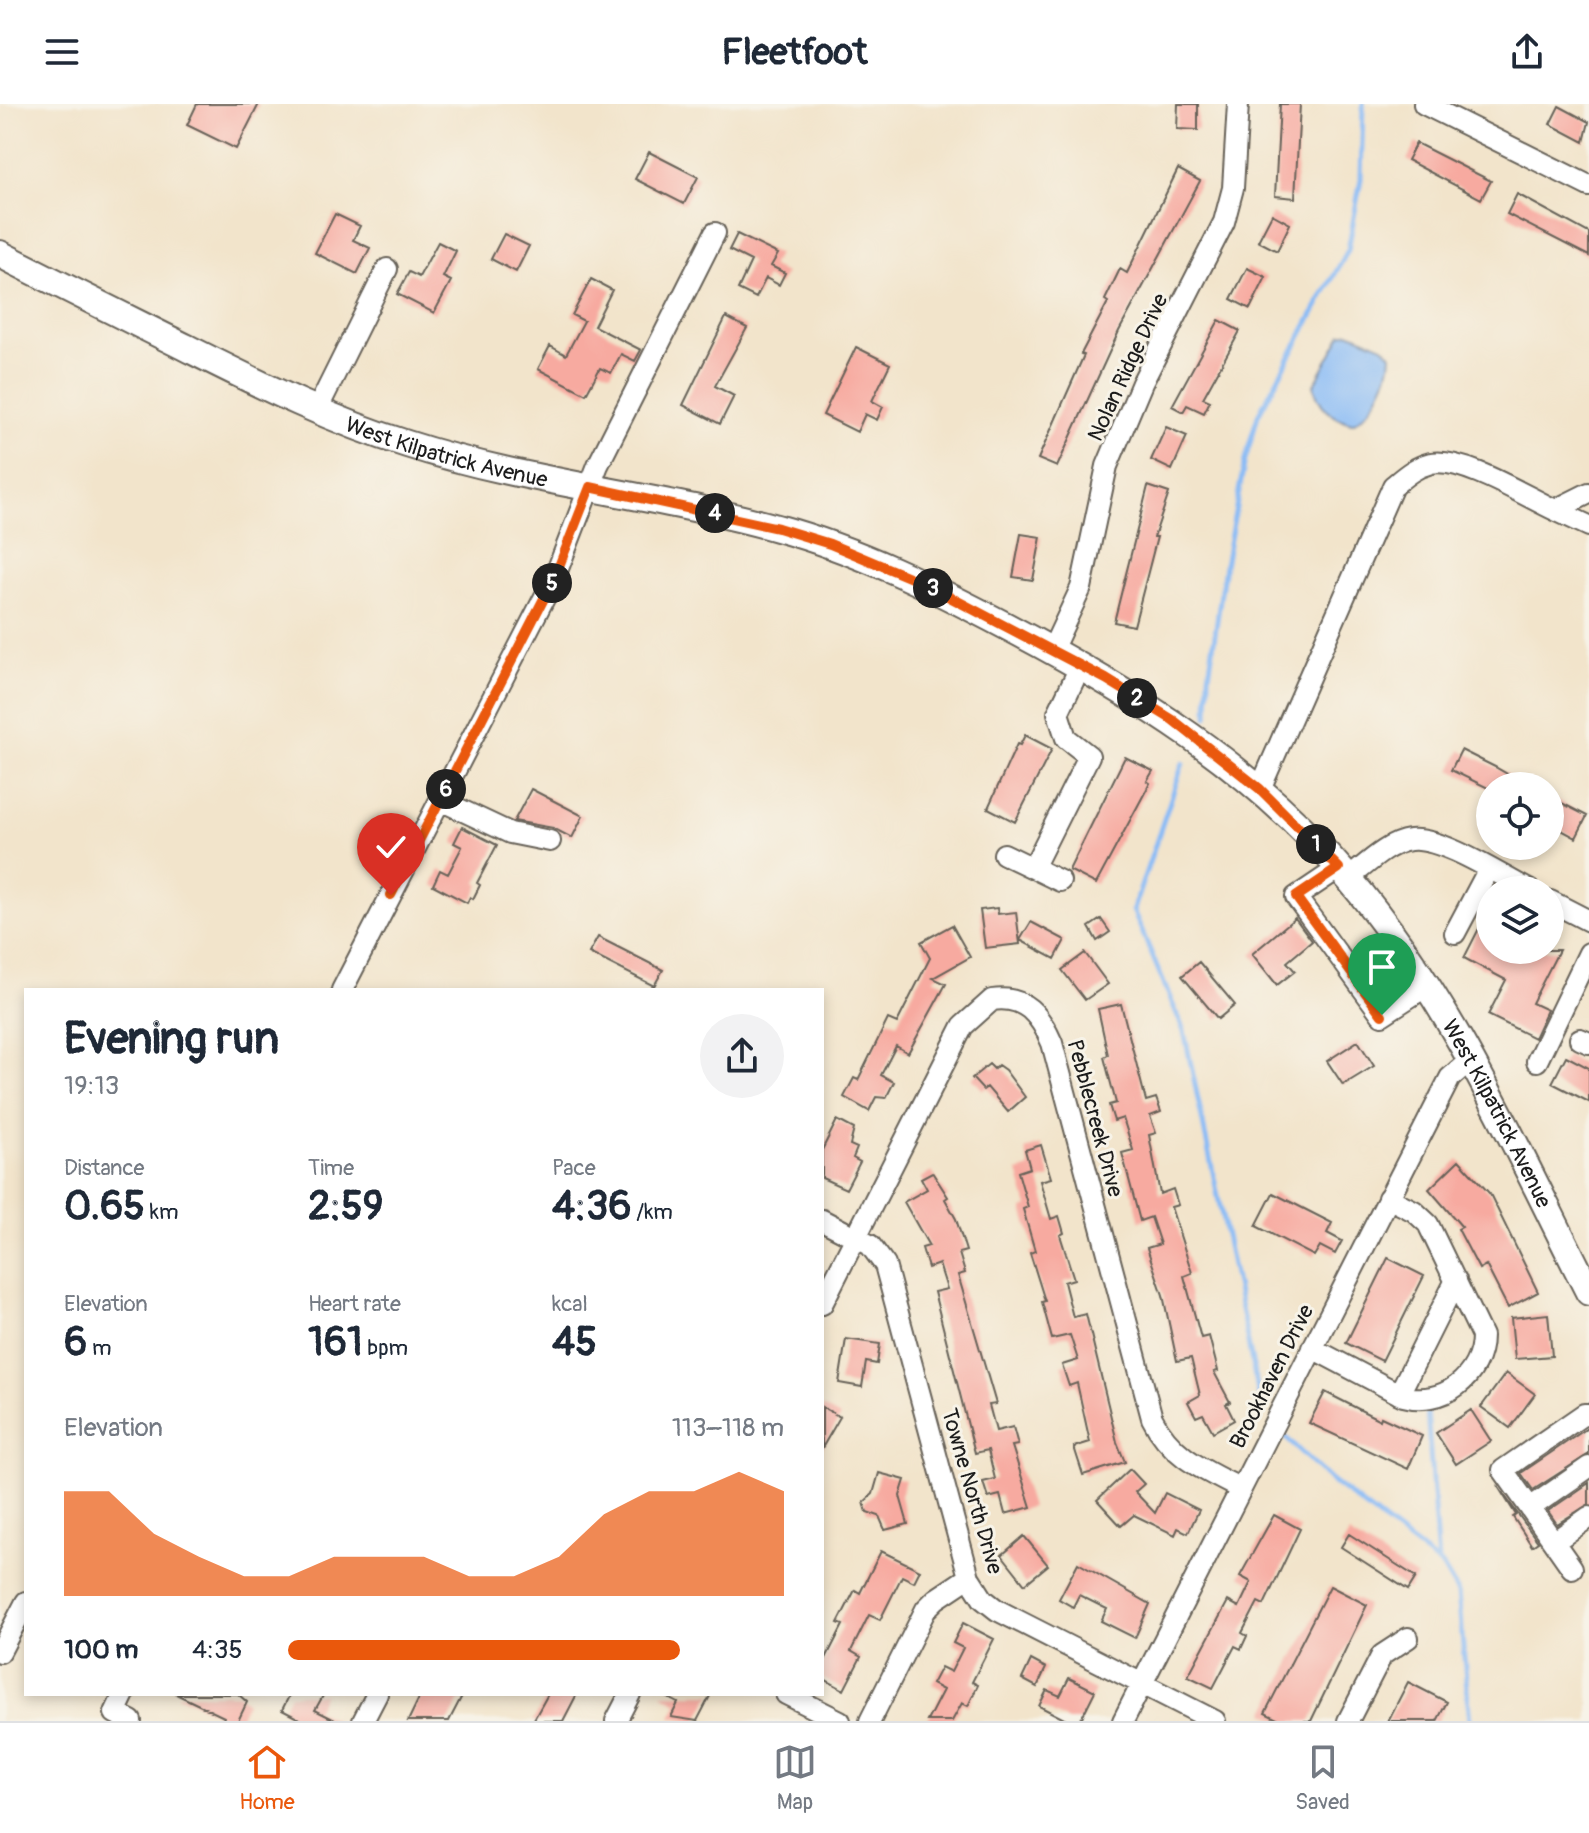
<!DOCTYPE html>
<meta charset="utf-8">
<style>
:root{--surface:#fff;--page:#f2f2f3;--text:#1f2937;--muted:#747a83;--line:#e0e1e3;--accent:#ea580c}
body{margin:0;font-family:Pangolin,sans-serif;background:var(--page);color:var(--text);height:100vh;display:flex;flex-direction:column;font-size:30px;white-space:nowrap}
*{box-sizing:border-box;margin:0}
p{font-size:26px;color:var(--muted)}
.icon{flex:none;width:44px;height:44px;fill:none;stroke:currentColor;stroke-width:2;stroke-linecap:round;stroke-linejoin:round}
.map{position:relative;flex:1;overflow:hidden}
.details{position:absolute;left:24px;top:884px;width:800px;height:708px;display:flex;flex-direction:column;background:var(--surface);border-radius:0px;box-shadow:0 4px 12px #0003}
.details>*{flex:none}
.fabs{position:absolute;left:1476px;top:668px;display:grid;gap:16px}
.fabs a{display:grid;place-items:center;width:88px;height:88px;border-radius:50%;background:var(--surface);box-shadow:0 4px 12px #0003;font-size:40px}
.pin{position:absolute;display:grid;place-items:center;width:68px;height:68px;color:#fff;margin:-82px -34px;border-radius:50% 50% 50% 0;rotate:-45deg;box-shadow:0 0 8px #0007}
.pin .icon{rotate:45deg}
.km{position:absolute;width:40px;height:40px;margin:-20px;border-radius:50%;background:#222;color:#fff;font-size:22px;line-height:40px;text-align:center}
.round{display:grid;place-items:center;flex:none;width:84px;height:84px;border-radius:42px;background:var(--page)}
.overview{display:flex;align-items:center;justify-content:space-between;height:136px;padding:0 40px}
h1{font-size:44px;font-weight:800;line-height:60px}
.stats{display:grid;grid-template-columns:repeat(3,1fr);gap:12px;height:136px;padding:8px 40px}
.stats div{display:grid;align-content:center}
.stats b{font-size:40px;font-weight:800}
.stats small{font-size:22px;font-weight:400}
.stats p{font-size:22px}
.chart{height:224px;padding:16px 40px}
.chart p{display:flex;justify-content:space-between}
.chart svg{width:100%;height:144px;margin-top:8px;fill:var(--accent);opacity:.7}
ul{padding:0 40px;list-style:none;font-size:26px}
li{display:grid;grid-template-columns:128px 96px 1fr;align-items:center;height:60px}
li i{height:20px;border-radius:10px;background:var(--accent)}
header{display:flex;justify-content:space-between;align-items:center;height:104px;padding:0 40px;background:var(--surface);font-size:36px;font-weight:800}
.dock{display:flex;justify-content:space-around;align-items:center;height:112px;border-top:2px solid var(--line);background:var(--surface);font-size:22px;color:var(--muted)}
.dock a{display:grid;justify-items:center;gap:4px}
.dock .current{color:var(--accent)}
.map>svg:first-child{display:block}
.water{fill:#89bbf6;stroke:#526c89;stroke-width:2}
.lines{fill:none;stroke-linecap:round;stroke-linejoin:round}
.stream{stroke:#89bbf6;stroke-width:5}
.building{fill:#f7aaa0}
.minor-casing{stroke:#676259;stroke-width:24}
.major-casing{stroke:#676259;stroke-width:30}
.minor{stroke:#fff;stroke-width:20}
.major{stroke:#fff;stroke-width:26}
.route-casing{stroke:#fff;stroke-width:16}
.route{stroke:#ea580c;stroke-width:10}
.labels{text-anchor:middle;stroke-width:6;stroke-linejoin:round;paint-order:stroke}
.street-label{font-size:22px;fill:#1c1c1c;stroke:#f7f3e8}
</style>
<header><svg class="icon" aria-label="menu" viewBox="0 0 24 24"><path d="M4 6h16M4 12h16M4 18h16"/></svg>Fleetfoot<svg class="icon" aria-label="share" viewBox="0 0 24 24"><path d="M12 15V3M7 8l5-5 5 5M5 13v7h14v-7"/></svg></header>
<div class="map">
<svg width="1589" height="1617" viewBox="0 0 1589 1617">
<rect width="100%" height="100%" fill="#f7f3e8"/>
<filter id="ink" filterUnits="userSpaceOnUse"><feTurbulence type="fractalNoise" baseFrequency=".0125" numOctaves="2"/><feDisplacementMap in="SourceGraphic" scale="16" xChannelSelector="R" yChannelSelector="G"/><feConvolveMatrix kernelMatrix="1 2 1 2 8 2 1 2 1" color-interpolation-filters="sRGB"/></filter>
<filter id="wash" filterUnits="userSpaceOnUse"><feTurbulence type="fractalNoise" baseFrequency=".006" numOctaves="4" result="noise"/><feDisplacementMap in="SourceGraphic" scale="32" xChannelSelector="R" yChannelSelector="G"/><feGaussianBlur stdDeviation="1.8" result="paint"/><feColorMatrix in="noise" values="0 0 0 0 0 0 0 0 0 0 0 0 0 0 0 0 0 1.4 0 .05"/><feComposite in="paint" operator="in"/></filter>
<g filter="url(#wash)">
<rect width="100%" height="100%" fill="#f2e4cb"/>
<path class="water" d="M1349,228L1383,242L1391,250C1391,272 1373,310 1352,319C1332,314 1318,302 1314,281L1342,230Z"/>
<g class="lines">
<path class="stream" d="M1208,612L1209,572L1225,461L1245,356L1258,311L1348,146L1361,75L1363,0
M1183,659L1133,806L1184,927L1262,1307
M1427,1306L1438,1459
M1285,1333L1331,1377L1442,1462L1458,1489L1470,1617"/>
</g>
<g id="blocks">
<path class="building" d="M197,0H259L236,45L187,21Z
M1178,0H1198V26L1177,25Z
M1280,0H1300L1295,94L1275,92Z
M1559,2L1589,18L1584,38L1550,20Z
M1416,39L1491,77L1481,95L1407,56Z
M649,48L698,73L684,100L635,75Z
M1178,65L1200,77L1119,227L1057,363L1038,355L1084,251L1081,250L1108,198L1105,196L1120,165L1127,169Z
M1517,90L1589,129V152L1507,110Z
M335,110L360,122L353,136L370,144L357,170L315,149Z
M1272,110L1290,120L1277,147L1258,137Z
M504,130L529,142L516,168L491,155Z
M737,130L778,150L771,162L785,169L779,181L766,174L756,194L738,185L751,157L729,146Z
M438,138L456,147L443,173L451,177L434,209L397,190L409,168L419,173Z
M1247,164L1266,173L1250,205L1231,195Z
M591,175L612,186L594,222L641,246L635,257L621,250L611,269L600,264L586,290L538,265L550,242L566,251L584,217L572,211Z
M726,213L747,224L715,282L734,292L720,320L683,301Z
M1219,216L1240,227L1203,294L1210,297L1204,309L1187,301L1183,308L1172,302Z
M856,243L890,260L872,297L883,303L877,316L865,310L857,328L823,311Z
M1166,323L1187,332L1172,366L1151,356Z
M1148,382L1169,389L1154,433H1157L1134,522L1114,518Z
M1021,430L1041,433L1033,476L1013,473Z
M1025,631L1052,645L1015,718L988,704L1017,640L1020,641Z
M1461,646L1495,663L1528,682H1490V685L1451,666Z
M1125,653L1153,667L1147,677L1150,679L1096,780L1069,766Z
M531,685L583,712L572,734L553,724L514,717Z
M1550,693L1587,712L1576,734L1550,720Z
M462,723L497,741L477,779L480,781L473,795L470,793L467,799L433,781L440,766L448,770L462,743L454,739Z
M1490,803V846H1559L1532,899L1547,906L1534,934L1488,911L1506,876L1464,854Z
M997,804L998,810L1016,808L1020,840L985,844L980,806Z
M1295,814L1312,837L1287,858L1295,867L1277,881L1252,850Z
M1101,815L1110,828L1097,837L1089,823Z
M1031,818L1065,836L1055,855L1020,836Z
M952,821L970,853L933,874L946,880L908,949L896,942L881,971L894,978L886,994L876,993L869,1007L844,993L854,974L858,976L888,915L897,919L930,854L921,838Z
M598,833L663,866L654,882L589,849Z
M1085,849L1108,880L1085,896L1062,866Z
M1199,858L1235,901L1218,915L1182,872Z
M1121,900L1146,997L1156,994L1161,1008L1150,1012L1156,1029L1149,1031L1160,1090L1173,1085L1178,1101L1171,1103L1192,1169L1184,1172L1201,1234L1209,1232L1218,1267L1214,1268L1230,1298L1226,1300L1234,1316L1213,1328L1203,1310L1196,1313L1188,1298L1200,1291L1191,1254L1177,1257L1163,1191L1147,1144L1160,1140L1151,1113L1140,1117L1122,1049L1133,1046L1123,1014L1114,1017L1109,1001L1116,999L1104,953L1108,951L1098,905Z
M1358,937L1374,962L1343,981L1327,957Z
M1566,952L1589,964V998L1552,979Z
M989,960L994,965L998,961L1005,966L1025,993L1008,1008L987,983L983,986L972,974Z
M837,1016L854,1025L850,1041L857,1044L853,1054L860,1058L846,1085L822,1074V1046Z
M1041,1041L1051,1074L1040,1077L1051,1115L1059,1112L1064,1129L1060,1131L1074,1175L1064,1178L1073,1213L1086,1210L1117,1338L1125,1358L1083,1371L1074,1343L1090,1338L1077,1279L1069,1282L1062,1261L1078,1256L1070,1231L1052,1235L1042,1198L1045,1197L1030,1149L1035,1147L1023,1105L1028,1103L1018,1068L1030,1064L1025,1046Z
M1459,1056L1490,1090L1538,1188L1508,1204L1486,1161L1479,1165L1458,1125L1462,1123L1429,1085Z
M932,1068L948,1093L945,1095L956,1115L966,1147L959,1149L965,1169L958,1171L996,1300L989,1301L996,1327L1013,1323L1018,1341L1012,1342L1031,1403L1005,1410L1000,1391L988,1394L983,1378L995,1375L988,1346L975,1349L934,1188L947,1185L939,1160L928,1164L922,1144L929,1142L904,1098L927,1085L921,1074Z
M1273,1089L1332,1119L1327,1129L1342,1137L1335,1150L1320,1142L1314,1152L1256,1122Z
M1388,1154L1424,1172L1382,1257L1346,1239Z
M1548,1210L1552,1252L1515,1255L1511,1214Z
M846,1235L880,1240L877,1260L866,1258L862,1283L839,1279Z
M1506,1269L1535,1290L1510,1324L1481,1303Z
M1325,1288L1380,1316L1381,1313L1422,1332L1408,1365L1309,1319Z
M822,1303L840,1313L822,1344Z
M1471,1306L1491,1337L1456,1360L1436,1329Z
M1589,1323V1350L1533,1386L1521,1369Z
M1130,1365L1144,1380L1135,1388L1155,1409L1165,1389L1199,1406L1188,1429L1178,1424L1175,1431L1134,1411L1121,1422L1097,1396Z
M879,1369L905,1376L900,1392L908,1420L885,1426L879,1412L867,1408L864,1398L873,1390Z
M1589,1379V1400L1557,1420L1548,1407Z
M1497,1381L1538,1438L1532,1442L1513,1413L1516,1411Z
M1274,1411L1300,1425L1264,1501L1258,1498L1242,1529L1247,1532L1241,1545L1235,1542L1213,1584L1188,1572L1228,1497L1239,1503L1251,1478L1240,1472Z
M1349,1430L1416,1473L1408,1486L1341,1443Z
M1024,1432L1048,1461L1025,1480L1002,1451Z
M881,1447L920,1466L914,1478L902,1472L880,1516L869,1511L851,1547L861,1553L844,1586L822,1574V1562L843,1521L838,1519L855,1486L860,1489Z
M1078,1459L1150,1500L1135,1534L1101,1517L1107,1505L1079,1491L1073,1503L1059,1495Z
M1330,1482L1367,1501L1311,1617H1281L1265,1609Z
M963,1519L994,1535L972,1578L978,1581L968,1602L962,1599L952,1617H927L943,1586L932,1580L941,1563L951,1568L963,1544L953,1539Z
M1031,1556L1046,1564L1037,1583L1022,1575Z
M1069,1574L1095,1587L1080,1617H1068L1039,1602L1047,1586L1060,1592Z
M1408,1578L1447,1598L1437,1617H1388Z
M176,1590H238L247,1598L238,1617H222L224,1613Z
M290,1590H324L315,1606L337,1617H303L282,1606Z
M421,1590H463L449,1617H408Z
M548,1590H577L563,1617H533Z
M661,1590H711L697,1617L671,1613L678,1599Z"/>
</g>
</g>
<g filter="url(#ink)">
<use href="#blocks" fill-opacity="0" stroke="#676259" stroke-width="2"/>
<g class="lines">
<g class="minor-casing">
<path id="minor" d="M1424,0L1589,82
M317,306L387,165
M1555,406L1589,422
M1052,546L1081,484L1107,362L1142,279L1224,118L1233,84L1238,0
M1260,685L1393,382C1405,372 1415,363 1431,359C1462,353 1525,392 1555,406L1589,389
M440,696L510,729L550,737
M1004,750L1060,777
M1033,764L1089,652L1066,634L1058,609L1081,561
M1339,764L1296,793L1382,911L1428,881
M1348,775C1366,761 1387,739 1410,736C1441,732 1501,772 1529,786
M1550,797L1589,817
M1455,829L1489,765
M342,886L554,475L598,361L715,129
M1580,935L1589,939
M1537,957L1589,849
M822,1116L870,1141L885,1161L969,1473L983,1495L997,1506L1215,1617
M822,1200L963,922L992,896C1025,891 1040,911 1052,939L1152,1314C1171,1353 1204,1366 1241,1385
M1312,1244L1403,1292C1442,1303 1482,1273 1482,1232L1428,1120L1414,1107L1388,1094
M1399,1290L1456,1176
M1589,1310H1584L1503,1366L1530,1404L1589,1363
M1530,1404L1572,1464
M1554,1438L1589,1413
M0,1548L26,1498
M124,1590L115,1609L131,1617
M786,1590L840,1617
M363,1617L377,1590
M616,1617L630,1590
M870,1617L926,1505L936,1495L969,1473
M1123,1617L1450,974L1470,956
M1348,1617L1382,1551L1408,1534"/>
</g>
<g class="major-casing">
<g id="major">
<path id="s1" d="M0,150C62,182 125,213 187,244C259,280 330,316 407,340C527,379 655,390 777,424C858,446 932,483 1006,522C1137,591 1251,661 1349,775C1453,897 1517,1047 1589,1188"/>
</g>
</g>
<use href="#minor" class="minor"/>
<use href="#major" class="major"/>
</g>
</g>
<g class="lines" filter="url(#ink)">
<g class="route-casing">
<path id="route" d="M391,791L554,475L590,383L778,424L830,440L923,479L1106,575L1173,616L1260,685L1339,764L1296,793L1382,911"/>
</g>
<use href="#route" class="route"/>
</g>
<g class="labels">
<g class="street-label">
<text transform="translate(1127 263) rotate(-65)" y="8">Nolan Ridge Drive</text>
<text dy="8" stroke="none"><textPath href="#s1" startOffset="490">West Kilpatrick Avenue</textPath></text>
<text dy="8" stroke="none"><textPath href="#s1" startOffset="1786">West Kilpatrick Avenue</textPath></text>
<text transform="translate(1096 1014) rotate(75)" y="8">Pebblecreek Drive</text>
<text transform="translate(1271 1272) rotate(-63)" y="8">Brookhaven Drive</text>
<text transform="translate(973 1387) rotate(74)" y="8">Towne North Drive</text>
</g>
</g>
</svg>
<div class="fabs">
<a><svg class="icon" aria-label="locate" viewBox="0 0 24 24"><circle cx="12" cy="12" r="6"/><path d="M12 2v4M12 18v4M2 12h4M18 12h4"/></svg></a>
<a><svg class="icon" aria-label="layers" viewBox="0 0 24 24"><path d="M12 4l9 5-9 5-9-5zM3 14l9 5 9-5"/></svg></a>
</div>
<div class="pin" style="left:1382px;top:911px;background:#1e9e55"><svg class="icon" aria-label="arrive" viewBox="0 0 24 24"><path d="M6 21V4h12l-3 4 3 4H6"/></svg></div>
<div class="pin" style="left:391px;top:791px;background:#d93025"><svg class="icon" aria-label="check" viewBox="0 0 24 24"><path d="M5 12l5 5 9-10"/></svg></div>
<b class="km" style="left:1316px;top:740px">1</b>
<b class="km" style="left:1137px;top:594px">2</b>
<b class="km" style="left:933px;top:484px">3</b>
<b class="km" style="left:715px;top:409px">4</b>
<b class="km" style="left:552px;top:479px">5</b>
<b class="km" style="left:446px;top:685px">6</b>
<section class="details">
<div class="overview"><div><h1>Evening run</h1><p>19:13</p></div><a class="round"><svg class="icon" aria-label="share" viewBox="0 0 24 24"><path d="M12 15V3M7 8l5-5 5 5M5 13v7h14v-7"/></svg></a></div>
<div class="stats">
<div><p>Distance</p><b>0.65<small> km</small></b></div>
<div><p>Time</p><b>2:59</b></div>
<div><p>Pace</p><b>4:36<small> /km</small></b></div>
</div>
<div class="stats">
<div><p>Elevation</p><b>6<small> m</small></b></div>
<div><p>Heart rate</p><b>161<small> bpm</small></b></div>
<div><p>kcal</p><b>45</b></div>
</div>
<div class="chart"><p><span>Elevation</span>113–118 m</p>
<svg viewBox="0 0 160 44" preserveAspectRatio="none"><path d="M0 44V12L10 12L20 25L30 32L40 38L50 38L60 32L70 32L80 32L90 38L100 38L110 32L120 19L130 12L140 12L150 6L160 12V44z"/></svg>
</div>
<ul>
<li><b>100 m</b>4:35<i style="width:79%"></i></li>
</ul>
</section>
</div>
<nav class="dock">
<a class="current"><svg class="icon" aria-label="home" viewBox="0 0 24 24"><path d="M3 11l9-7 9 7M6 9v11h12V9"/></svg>Home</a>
<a><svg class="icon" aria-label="map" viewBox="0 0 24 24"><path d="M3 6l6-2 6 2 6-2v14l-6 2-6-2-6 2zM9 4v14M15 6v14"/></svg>Map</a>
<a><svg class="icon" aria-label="saved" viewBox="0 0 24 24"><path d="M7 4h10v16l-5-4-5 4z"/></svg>Saved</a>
</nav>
